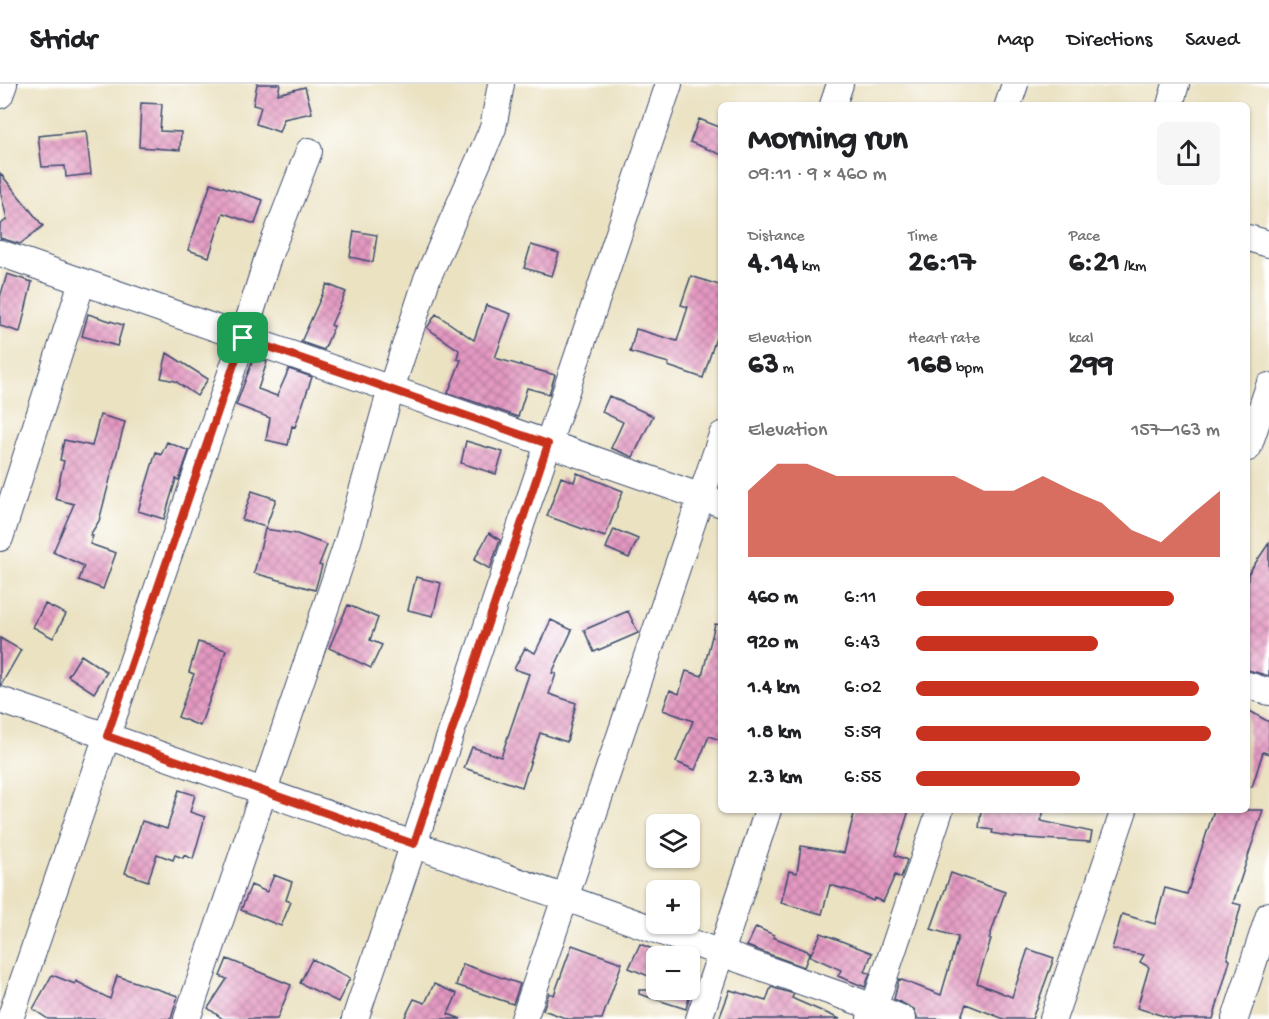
<!DOCTYPE html>
<meta charset="utf-8">
<style>
:root{--surface:#fff;--page:#f6f6f6;--text:#202124;--muted:#757577;--line:#e0e0e0;--accent:#c8321e}
body{margin:0;font-family:"Gochi Hand",sans-serif;background:var(--page);color:var(--text);height:100vh;display:flex;flex-direction:column;font-size:22px;white-space:nowrap}
*{box-sizing:border-box;margin:0}
p{font-size:20px;color:var(--muted)}
.icon{flex:none;width:33px;height:33px;fill:none;stroke:currentColor;stroke-width:2;stroke-linecap:round;stroke-linejoin:round}
.map{position:relative;flex:1;overflow:hidden}
.drawer{position:absolute;left:718px;top:18px;width:532px;height:711px;display:flex;flex-direction:column;background:var(--surface);border-radius:9px;box-shadow:0 2px 4px #0004}
.drawer>*{flex:none}
.tools{position:absolute;left:646px;top:730px;display:grid;gap:12px}
.tools a{display:grid;place-items:center;width:54px;height:54px;border-radius:9px;background:var(--surface);box-shadow:0 2px 4px #0004;font-size:30px}
.pin{position:absolute;display:grid;place-items:center;width:51px;height:51px;color:#fff;margin:-26px;border-radius:12px;box-shadow:0 3px 9px #0006}
.round{display:grid;place-items:center;flex:none;width:63px;height:63px;border-radius:9px;background:var(--page)}
.overview{display:flex;align-items:center;justify-content:space-between;height:102px;padding:0 30px}
h1{font-size:33px;font-weight:800;line-height:45px}
.stats{display:grid;grid-template-columns:repeat(3,1fr);gap:9px;height:102px;padding:6px 30px}
.stats div{display:grid;align-content:center}
.stats b{font-size:30px;font-weight:800}
.stats small{font-size:16px;font-weight:400}
.stats p{font-size:16px}
.chart{height:168px;padding:12px 30px}
.chart p{display:flex;justify-content:space-between}
.chart svg{width:100%;height:108px;margin-top:6px;fill:var(--accent);opacity:.7}
ul{padding:0 30px;list-style:none;font-size:20px}
li{display:grid;grid-template-columns:96px 72px 1fr;align-items:center;height:45px}
li i{height:15px;border-radius:8px;background:var(--accent)}
header{display:flex;align-items:center;gap:36px;box-sizing:border-box;height:84px;padding:0 30px;background:var(--surface);border-bottom:2px solid var(--line)}
header strong{font-size:28px}
nav{display:flex;gap:33px;margin-inline-start:auto;font-size:21px}
.map>svg:first-child{display:block}
.building{fill:url(#building-cross-hatch)}
.lines{fill:none;stroke-linecap:round;stroke-linejoin:round}
.minor-casing{stroke:#3a4a6d;stroke-width:28}
.minor{stroke:#fff;stroke-width:26}
.route-casing{stroke:#fff;stroke-width:12}
.route{stroke:#c8321e;stroke-width:8}
</style>
<header>
<strong>Stridr</strong>
<nav><a>Map</a><a>Directions</a><a>Saved</a></nav>
</header>
<div class="map">
<svg width="1269" height="935" viewBox="0 0 1269 935">
<defs>
<pattern id="building-cross-hatch" width="8" height="8" patternUnits="userSpaceOnUse" patternTransform="scale(1.5)"><rect width="8" height="8" fill="#e499c1"/><path d="M0 0l8 8M0 8l8-8" fill="none" stroke="#b87da0"/></pattern>
</defs>
<rect width="100%" height="100%" fill="#fff"/>
<filter id="ink" filterUnits="userSpaceOnUse"><feTurbulence type="fractalNoise" baseFrequency=".0167" numOctaves="2"/><feDisplacementMap in="SourceGraphic" scale="12" xChannelSelector="R" yChannelSelector="G"/><feConvolveMatrix kernelMatrix="1 2 1 2 8 2 1 2 1" color-interpolation-filters="sRGB"/></filter>
<filter id="wash" filterUnits="userSpaceOnUse"><feTurbulence type="fractalNoise" baseFrequency=".008" numOctaves="4" result="noise"/><feDisplacementMap in="SourceGraphic" scale="24" xChannelSelector="R" yChannelSelector="G"/><feGaussianBlur stdDeviation="1.35" result="paint"/><feColorMatrix in="noise" values="0 0 0 0 0 0 0 0 0 0 0 0 0 0 0 0 0 1.4 0 .05"/><feComposite in="paint" operator="in"/></filter>
<g filter="url(#wash)">
<rect width="100%" height="100%" fill="#ebe2c2"/>
<g id="blocks">
<path class="building" d="M257,0H280L278,10L305,3L312,29L284,35L279,48L256,40L261,23L253,21Z
M141,19L162,20L160,47L181,48L180,66L139,63Z
M699,35L722,44V71L690,58Z
M86,47L91,90L66,93L65,82L42,83L38,52Z
M0,89L43,142L20,160L0,154V141L7,135L0,106Z
M211,99L263,116L255,140L223,129L209,173L188,166Z
M354,147L377,151L373,178L350,173Z
M531,161L559,169L552,192L524,184Z
M7,190L32,198L20,248L0,242V213Z
M691,192L722,202V235L703,294L668,282L669,279L630,268L636,245L677,257L688,223L681,221Z
M327,200L346,208L331,241L334,242L324,266L301,258Z
M486,221L511,230L495,274L555,291L549,310L527,304L518,333L448,309L461,276L457,275L459,266L427,244L436,230L474,256Z
M88,230L123,241L117,262L82,252Z
M167,269L208,295L197,312L175,297L161,294Z
M254,273L267,278L258,305L277,312L289,285L312,293L295,343L292,342L288,361L266,356L270,334L236,321Z
M609,312L653,332L633,373L611,364L623,338L602,328Z
M100,331L125,338L99,437L90,451L93,452L90,460L116,469L103,505L79,496L84,482L53,468L74,420L55,415L64,377L60,376L64,356L92,362Z
M466,357L503,368L496,390L461,379Z
M167,358L189,367L179,396L176,395L164,435L138,427L156,368L161,371Z
M577,389L623,407L605,453L547,432L561,393L574,398Z
M252,407L276,415L266,443L242,436Z
M265,445L297,450L327,461L319,481L322,482L315,506L254,489Z
M614,445L638,455L629,474L606,464Z
M489,449L500,456L490,485L474,476Z
M1269,459V592L1248,586V490Z
M416,493L441,499L433,532L408,526Z
M45,520L66,530L53,554L33,543Z
M348,521L378,534L370,556L382,561L371,584L329,564Z
M628,527L638,549L594,568L584,546Z
M551,536L572,546L552,589L556,590L549,610L576,619L567,658L540,649L522,703L464,684L472,663L501,673L529,590L514,585L525,564L535,569Z
M715,540L722,541V657L709,652L695,686L676,678L693,637L663,626L670,606L679,610L686,587L702,592Z
M0,554L21,566L1,601H0Z
M198,558L226,566L218,593L200,642L178,633L194,590L189,588Z
M81,571L107,588L94,609L68,592Z
M1248,626L1269,638V670L1263,668L1252,703L1248,702Z
M179,706L195,711L190,728L205,733L193,775L184,771L183,774L175,771L173,776L157,770L148,797L125,789L142,737L167,745Z
M855,726H909L895,771L907,776L901,794L895,791L883,818L874,814L873,817L854,808L830,801L822,830L781,819L789,787L797,789L801,762L844,769Z
M981,726H1044L1041,737L1092,748L1090,758L1012,753L992,749L993,746L979,744Z
M1214,726H1263L1233,819L1241,821L1227,875L1230,876L1213,935H1174L1137,924L1149,883L1140,878L1144,871L1112,865L1122,830L1155,840L1165,804L1187,810Z
M951,789L1005,808L989,855H991L977,899L1012,913L1028,865L1054,874L1032,935H1004L966,920L960,935H918L914,925L894,915L899,895L941,911L958,853L931,845Z
M274,791L292,798L286,816L291,818L281,842L241,826L251,801L267,808Z
M756,843L774,851L773,853L810,868L804,883L747,862Z
M821,849L872,869L865,888L870,889L865,903L838,892L841,886L810,872Z
M640,860L660,868L651,893L629,884Z
M572,861L622,879L602,935H568L543,926L549,909L554,911Z
M227,875L291,901L277,935H223L208,924L227,895L220,892Z
M312,875L350,894L338,918L300,899Z
M463,880L520,900L513,920L456,901Z
M52,891L75,900L76,897L110,915L117,892L178,912L171,935H48L33,925Z
M434,900L457,910L448,930L461,935H404L414,915L425,919Z
M771,903L794,910L792,914L796,916L840,935H719L730,906L766,917Z
M639,906H691L686,925L639,910Z"/>
</g>
</g>
<g filter="url(#ink)">
<use href="#blocks" fill-opacity="0" stroke="#3a4a6d" stroke-width="1.5"/>
<g class="lines">
<g class="minor-casing">
<path id="minor" d="M0,11L4,0
M833,21L840,0
M1008,21L1015,0
M1170,21L1176,0
M1248,154L1269,160
M0,169L722,420
M1248,364L1269,302
M0,454L82,198
M1248,601L1269,608
M0,616L107,652L874,923L903,935
M10,935L243,254L268,173L309,67
M187,935L348,457L391,305L427,195L493,44L501,0
M355,935L669,0
M524,935L722,351
M699,935L768,726
M870,935L940,726
M1053,935L1124,726
M1235,935L1269,831"/>
</g>
<use href="#minor" class="minor"/>
</g>
</g>
<g class="lines" filter="url(#ink)">
<g class="route-casing">
<path id="route" d="M243,254L548,360L414,760L107,652Z"/>
</g>
<use href="#route" class="route"/>
</g>
</svg>
<div class="tools">
<a><svg class="icon" aria-label="layers" viewBox="0 0 24 24"><path d="M12 4l9 5-9 5-9-5zM3 14l9 5 9-5"/></svg></a>
<a>+</a>
<a>−</a>
</div>
<div class="pin" style="left:243px;top:254px;background:#1e9e55"><svg class="icon" aria-label="arrive" viewBox="0 0 24 24"><path d="M6 21V4h12l-3 4 3 4H6"/></svg></div>
<section class="drawer">
<div class="overview"><div><h1>Morning run</h1><p>09:11 · 9 × 460 m</p></div><a class="round"><svg class="icon" aria-label="share" viewBox="0 0 24 24"><path d="M12 15V3M7 8l5-5 5 5M5 13v7h14v-7"/></svg></a></div>
<div class="stats">
<div><p>Distance</p><b>4.14<small> km</small></b></div>
<div><p>Time</p><b>26:17</b></div>
<div><p>Pace</p><b>6:21<small> /km</small></b></div>
</div>
<div class="stats">
<div><p>Elevation</p><b>63<small> m</small></b></div>
<div><p>Heart rate</p><b>168<small> bpm</small></b></div>
<div><p>kcal</p><b>299</b></div>
</div>
<div class="chart"><p><span>Elevation</span>157–163 m</p>
<svg viewBox="0 0 160 44" preserveAspectRatio="none"><path d="M0 44V17L10 6L20 6L30 11L40 11L50 11L60 11L70 11L80 17L90 17L100 11L110 17L120 22L130 33L140 38L150 27L160 17V44z"/></svg>
</div>
<ul>
<li><b>460 m</b>6:11<i style="width:85%"></i></li>
<li><b>920 m</b>6:43<i style="width:60%"></i></li>
<li><b>1.4 km</b>6:02<i style="width:93%"></i></li>
<li><b>1.8 km</b>5:59<i style="width:97%"></i></li>
<li><b>2.3 km</b>6:55<i style="width:54%"></i></li>
</ul>
</section>
</div>
